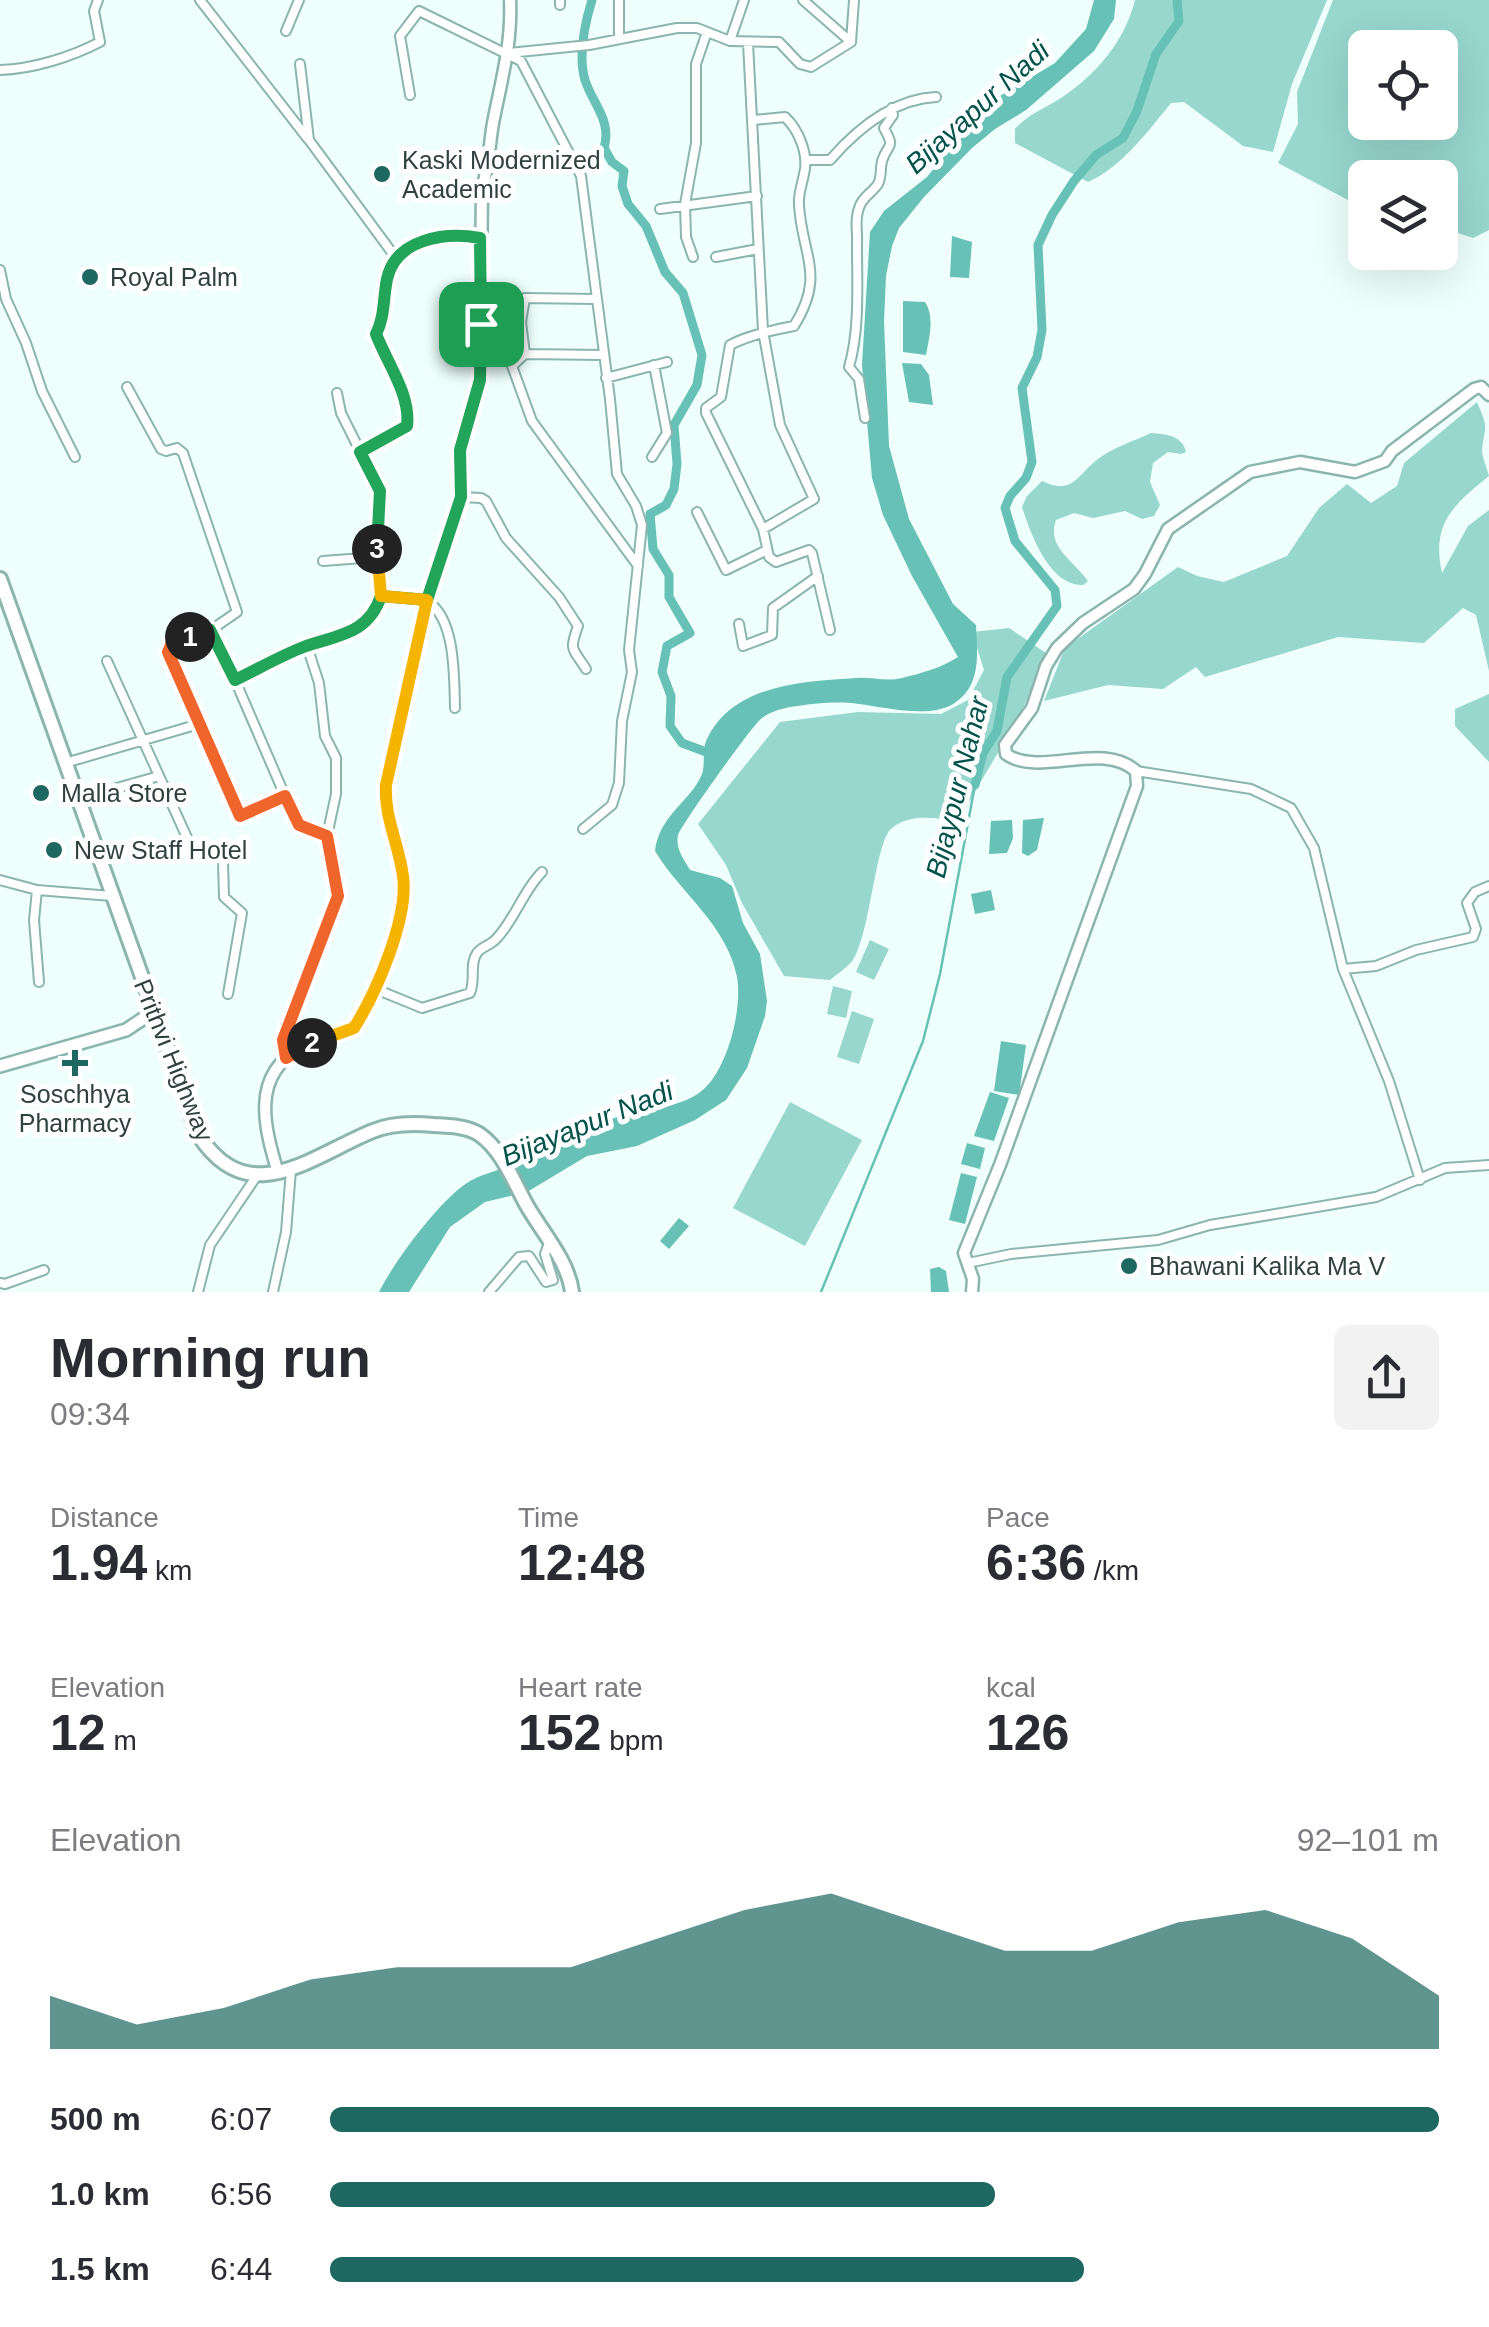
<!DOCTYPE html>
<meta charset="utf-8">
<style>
:root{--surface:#fff;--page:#f2f2f3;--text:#2b2b33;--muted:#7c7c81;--accent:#1e6861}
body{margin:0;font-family:Helvetica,sans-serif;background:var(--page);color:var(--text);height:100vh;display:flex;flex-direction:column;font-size:38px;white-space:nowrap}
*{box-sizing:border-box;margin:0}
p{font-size:32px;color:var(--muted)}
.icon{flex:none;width:55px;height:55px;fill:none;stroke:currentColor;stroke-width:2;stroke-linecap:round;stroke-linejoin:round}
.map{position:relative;height:1292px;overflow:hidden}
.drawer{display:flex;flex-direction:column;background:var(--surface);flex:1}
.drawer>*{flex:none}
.tools{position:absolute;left:1348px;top:30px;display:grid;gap:20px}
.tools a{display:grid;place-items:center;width:110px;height:110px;border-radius:15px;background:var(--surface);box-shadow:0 10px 40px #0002;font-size:50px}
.pin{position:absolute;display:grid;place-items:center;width:85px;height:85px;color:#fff;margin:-42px;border-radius:20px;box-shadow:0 5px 15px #0006}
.km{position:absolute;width:50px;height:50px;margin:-25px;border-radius:50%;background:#222;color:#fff;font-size:28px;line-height:50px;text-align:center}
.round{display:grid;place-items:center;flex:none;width:105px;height:105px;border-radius:15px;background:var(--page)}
.summary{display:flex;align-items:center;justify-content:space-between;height:170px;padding:0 50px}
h1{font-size:55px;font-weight:700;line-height:75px}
.figures{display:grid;grid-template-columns:repeat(3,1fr);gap:15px;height:170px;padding:10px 50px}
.figures div{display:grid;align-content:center}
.figures b{font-size:50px;font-weight:700}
.figures small{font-size:28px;font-weight:400}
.figures p{font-size:28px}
.chart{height:280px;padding:20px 50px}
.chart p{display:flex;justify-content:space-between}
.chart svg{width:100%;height:180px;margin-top:10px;fill:var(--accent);opacity:.7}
ul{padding:0 50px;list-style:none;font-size:32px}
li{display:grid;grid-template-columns:160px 120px 1fr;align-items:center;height:75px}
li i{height:25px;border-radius:12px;background:var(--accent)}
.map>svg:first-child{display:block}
.green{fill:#98d7ce;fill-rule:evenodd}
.water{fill:#67c1b6}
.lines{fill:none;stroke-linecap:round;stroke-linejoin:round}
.stream{stroke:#67c1b6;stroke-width:2.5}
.canal{stroke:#67c1b6;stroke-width:9}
.minor-casing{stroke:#8cb5af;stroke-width:12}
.secondary-casing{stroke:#8cb5af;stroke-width:15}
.primary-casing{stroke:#8cb5af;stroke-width:16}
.trunk-casing{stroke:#8cb5af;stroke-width:18}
.minor{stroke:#fff;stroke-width:8}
.secondary{stroke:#fff;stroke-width:10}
.primary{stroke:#fff;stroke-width:11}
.trunk{stroke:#fff;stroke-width:12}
.split-1-casing{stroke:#fff;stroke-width:20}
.split-2-casing{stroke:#fff;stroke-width:20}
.split-3-casing{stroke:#fff;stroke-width:20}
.split-4-casing{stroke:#fff;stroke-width:20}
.split-1{stroke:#22a559;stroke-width:12}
.split-2{stroke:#f0652b;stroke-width:12}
.split-3{stroke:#f5b400;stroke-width:12}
.split-4{stroke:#22a559;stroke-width:12}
.poi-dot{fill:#1e6861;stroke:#fff;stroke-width:4}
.labels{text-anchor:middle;stroke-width:10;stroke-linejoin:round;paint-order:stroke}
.poi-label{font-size:25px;fill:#30413f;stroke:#fff;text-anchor:start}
.street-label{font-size:25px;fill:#30413f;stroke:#fff}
.water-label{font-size:28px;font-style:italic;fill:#00534c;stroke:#fff}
</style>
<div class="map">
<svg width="1489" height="1292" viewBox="0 0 1489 1292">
<rect width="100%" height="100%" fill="#eefffc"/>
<path class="green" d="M1135,0H1327L1292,84L1273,152L1243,146L1184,102L1171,103C1149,130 1121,168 1088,182L1015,143V129C1028,114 1044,109 1061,98C1096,75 1125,41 1135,0Z
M1333,0H1489V230L1473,238L1440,227V178H1365V205L1348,200L1278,163L1298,124L1297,92ZM1365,48H1440V122H1365Z
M1477,402C1489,430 1485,424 1482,450C1482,458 1487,468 1489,476C1453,505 1431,524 1442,573L1468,526L1489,510V671L1476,615L1463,608L1424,643L1338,637L1205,677L1196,667L1163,689L1108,685L1044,701L1065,648L1178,567L1197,576L1224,582L1287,556L1319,508L1347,484L1371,503L1397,486L1404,463Z
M1151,433C1165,434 1182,435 1186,452L1181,454L1168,452L1153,463L1150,482L1160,505L1154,516L1142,519L1125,511L1093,518L1074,513L1056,520C1046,547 1074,561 1088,581L1083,585C1050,586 1031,535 1022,507L1027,496L1042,481C1073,496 1077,475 1098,459C1112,448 1134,441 1151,433Z
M1009,628L1046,653C1027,714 988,764 959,821C937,819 912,812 892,828C875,841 871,931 853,960C848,967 837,974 830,980L784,976L742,903L726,865L698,824L780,722L858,712L941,714L968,700L984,670L972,632Z
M1489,694V762L1455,726V709Z
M870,940L889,949L874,980L856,972Z
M833,986L852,991L846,1018L827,1014Z
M852,1011L874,1019L859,1064L837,1057Z
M790,1102L862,1140L805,1246L733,1208Z"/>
<path class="water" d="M1094,0H1116L1114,19L1094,51L1026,110L995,129L972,148L924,197L899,228L892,246L886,276L884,321L889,446L909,519L953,604L976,625C977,651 982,684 956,702C932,720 885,707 859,704C839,701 817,703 798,706C786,707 771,711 762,718C753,724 681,825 678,835C675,849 684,859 690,870L720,878L732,886L743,923L760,954L767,1001L765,1016L747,1068L726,1100L695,1120L637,1146L587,1156L527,1192L485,1202L450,1227L409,1292H379C394,1262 441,1198 470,1181C480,1175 494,1172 505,1167C529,1156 551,1146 575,1138C587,1133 597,1125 609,1120C637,1109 669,1111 696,1095C726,1078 743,1010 737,977C727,925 681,894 655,851C659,815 692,800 702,774C706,762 701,749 708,737C735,684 805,681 857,678C872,677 886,682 902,678C922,673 941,668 958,657L912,576L883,515L872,478L862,365L870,232L884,211L927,177L960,136L1000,96L1055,63L1086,29Z
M952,236L972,242L969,278L950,277Z
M903,301L925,302C935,317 929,338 926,355L903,352Z
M902,363L921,364L929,375L933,405L909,402Z
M1044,818L1037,850L1028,856L1022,853L1023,820Z
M1012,820L1013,838L1007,853L989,854L991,821Z
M991,890L995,910L975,914L971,894Z
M1001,1041L1026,1045L1019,1095L994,1091Z
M990,1092L1009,1098L994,1141L974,1136Z
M967,1143L985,1148L980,1169L961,1164Z
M961,1173L977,1177L965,1224L949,1220Z
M679,1218L689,1226L669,1249L660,1241Z
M939,1267L946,1271L949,1292H931L930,1269Z"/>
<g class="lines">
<path class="stream" d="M821,1292L923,1041L940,974L975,785"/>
<path class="canal" d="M592,0C585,23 578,56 585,80C593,105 612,120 604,148L612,162L624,171L622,186L628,204L646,226L665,272L683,293L702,355L697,385L674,425L677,464L674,489L666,505L650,514L653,549L669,575V597L690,633L667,646L662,672L671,696L670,726L682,743L709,753
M975,785L983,753L997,731L1007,677L1057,606L1055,590L1015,541L1005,508L1010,496L1026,478L1032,462L1022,388L1037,357L1042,330L1038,245L1052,215L1074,181L1096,155L1123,138L1137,111L1156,54L1179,21L1177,0"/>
<g class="minor-casing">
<path id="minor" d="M200,0L308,139
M619,0V39
M803,0L851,42
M560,5V0
M286,31L299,0
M730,41L744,0
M851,42L854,0
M748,43L763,331L780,425L814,499L763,529
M509,53L589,45L677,28H697L730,41L779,42L800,64L811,67L851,42
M300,64L309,140L396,258C424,238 447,233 481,237
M0,70C33,69 71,57 100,42L94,11L98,0
M410,95L400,36L419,11L521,61L581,176L610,399L617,474L636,506L642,525L629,650L632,672L622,721L619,783L612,805L583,829
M754,120L785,117C799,130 809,155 804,174C802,185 798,194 799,205C802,256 826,275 794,326C772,330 749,335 730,345L721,397L706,408V413L763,529L769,557L776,562L809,550L812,553L830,630
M806,160H830C857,129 893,99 936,97
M660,209L757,196
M693,257L686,237L685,204L696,143V64L707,32
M716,257L758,249
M0,270L6,299L26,343L42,391L75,457
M595,299L525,298L521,322L525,354L512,366L532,421L638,566
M481,324L521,322
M525,354L603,355
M606,378L667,362
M127,387L161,449L166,451L177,448L183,453L237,612L211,630
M865,418L859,379L849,367C860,329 857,283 857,245C858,231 854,222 859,208C862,197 872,193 878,184C882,176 880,169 882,161C888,142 896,150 884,128L893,115L892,108
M360,453L407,426C411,395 387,363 376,335C388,309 383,283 396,258
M652,457L667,433L654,365
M461,497L481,498L486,501L506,538L559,597L578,626C569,651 572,647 586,669
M697,512L726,570L767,550
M323,561L376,557
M381,596C395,596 416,594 428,602C456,619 454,679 455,708
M739,624L743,646L772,635L773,608L818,576
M307,646L319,683L325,736L336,758V794L327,836
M107,661L194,853L218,855L223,862L224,897L242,913L228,994
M199,724L240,816L285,796L235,680
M65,763L199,724L168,653L171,645L211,630L235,680L307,646L331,641L355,630L376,611L381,596L376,572L380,491L341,413L337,393
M1136,771L1251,789L1291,808L1314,848L1343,969L1389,1081L1420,1180
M285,796L299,825L327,836L337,896L283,1040L286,1058
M78,799L159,776
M0,880L37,890L112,896
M37,890L34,920L39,982
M1343,969L1376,966L1416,950L1473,937L1476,929L1467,903L1475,892L1489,886
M373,988L422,1008L470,993C476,980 469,964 477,953C481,947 491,945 496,939C514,921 523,891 542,872
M968,1263L1011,1254L1158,1240L1210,1225L1376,1197L1445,1168L1489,1165
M0,1283L5,1284L44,1270
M198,1292L210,1245L258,1174
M273,1292L286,1232L291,1170
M489,1292L519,1257L529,1256L546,1282L553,1280L545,1254L549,1243"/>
</g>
<g class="secondary-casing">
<path id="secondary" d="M278,1173C265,1129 249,1075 302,1047C318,1039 338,1038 354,1028C377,994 409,917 403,876C399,845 384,817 386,785L427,600L461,497L460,450L480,379L482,188C490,164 489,141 494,118C502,78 512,42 510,0
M972,1292L973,1279L964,1253L1000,1165L1137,786L1136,771C1102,740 1039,778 1006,754L1005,745L1032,708L1046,666L1057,648L1083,623L1134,589L1145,574L1168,529L1250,472L1300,462L1355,472L1385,461L1392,451L1474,389L1481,387L1489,395"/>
</g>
<g class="primary-casing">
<path id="primary" d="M0,1066L126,1030L153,1012"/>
</g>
<g class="trunk-casing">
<path id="trunk" d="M0,579L198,1134C248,1213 311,1156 373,1131C392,1123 414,1123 434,1125C449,1126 466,1126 479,1134C502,1150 513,1180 526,1204C541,1231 568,1260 572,1292"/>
</g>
<use href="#minor" class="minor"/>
<use href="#secondary" class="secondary"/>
<use href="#primary" class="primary"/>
<use href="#trunk" class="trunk"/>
</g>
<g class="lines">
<g class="split-1-casing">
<path id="split-1" d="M190,637L210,630L235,680C258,669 282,655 306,646C339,635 368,634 381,596L427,600L461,497L460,450L480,380L481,324"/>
</g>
<g class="split-2-casing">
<path id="split-2" d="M190,637L171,645L168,652L240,816L285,796L299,825L327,836L338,896L283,1040L286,1058L312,1043"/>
</g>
<g class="split-3-casing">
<path id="split-3" d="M312,1043L354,1028C376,993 409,918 403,876C399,845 384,817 386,785L427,600L381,596L377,549"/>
</g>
<g class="split-4-casing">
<path id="split-4" d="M377,549L380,491L360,452L407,426C411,395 387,363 376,334C385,316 383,299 387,279C396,238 446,232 480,238L481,324"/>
</g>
<use href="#split-1" class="split-1"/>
<use href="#split-2" class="split-2"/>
<use href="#split-3" class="split-3"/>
<use href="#split-4" class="split-4"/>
</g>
<g class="poi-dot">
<circle cx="382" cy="174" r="10"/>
<circle cx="90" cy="277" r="10"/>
<circle cx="41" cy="793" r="10"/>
<circle cx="54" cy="850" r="10"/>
<path d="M70 1048h10v10h10v10h-10v10h-10v-10h-10v-10h10z"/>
<circle cx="1129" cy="1266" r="10"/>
</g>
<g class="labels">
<g class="poi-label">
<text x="402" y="169">Kaski Modernized<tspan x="402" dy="29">Academic</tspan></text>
<text x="110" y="286">Royal Palm</text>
<text x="61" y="802">Malla Store</text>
<text x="74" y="859">New Staff Hotel</text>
<text x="75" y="1103" text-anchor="middle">Soschhya<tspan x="75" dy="29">Pharmacy</tspan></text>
<text x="1149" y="1275">Bhawani Kalika Ma V</text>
</g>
<g class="street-label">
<text transform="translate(174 1060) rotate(68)" y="9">Prithvi Highway</text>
</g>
<g class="water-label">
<text transform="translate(977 107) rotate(-42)" y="10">Bijayapur Nadi</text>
<text transform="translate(957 787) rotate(-76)" y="10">Bijaypur Nahar</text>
<text transform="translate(587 1123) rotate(-22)" y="10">Bijayapur Nadi</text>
</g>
</g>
</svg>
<div class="tools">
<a><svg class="icon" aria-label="locate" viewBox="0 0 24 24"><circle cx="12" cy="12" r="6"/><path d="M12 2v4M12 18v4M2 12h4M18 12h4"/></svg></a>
<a><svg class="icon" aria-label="layers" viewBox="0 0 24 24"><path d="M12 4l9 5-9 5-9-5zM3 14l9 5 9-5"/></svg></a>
</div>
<div class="pin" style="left:481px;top:324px;background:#1e9e55"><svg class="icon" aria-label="arrive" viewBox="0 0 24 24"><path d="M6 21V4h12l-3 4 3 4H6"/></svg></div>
<b class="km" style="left:190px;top:637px">1</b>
<b class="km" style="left:312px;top:1043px">2</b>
<b class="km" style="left:377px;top:549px">3</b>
</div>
<section class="drawer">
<div class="summary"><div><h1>Morning run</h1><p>09:34</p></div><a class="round"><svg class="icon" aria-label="share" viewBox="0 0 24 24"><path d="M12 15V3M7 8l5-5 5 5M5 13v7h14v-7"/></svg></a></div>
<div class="figures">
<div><p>Distance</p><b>1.94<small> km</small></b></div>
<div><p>Time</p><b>12:48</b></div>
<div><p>Pace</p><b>6:36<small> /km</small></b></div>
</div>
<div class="figures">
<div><p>Elevation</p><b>12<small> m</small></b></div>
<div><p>Heart rate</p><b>152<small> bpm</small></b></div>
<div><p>kcal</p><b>126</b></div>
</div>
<div class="chart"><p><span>Elevation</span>92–101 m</p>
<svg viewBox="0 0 160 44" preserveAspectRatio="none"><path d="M0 44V31L10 38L20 34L30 27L40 24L50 24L60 24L70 17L80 10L90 6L100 13L110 20L120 20L130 13L140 10L150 17L160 31V44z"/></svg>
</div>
<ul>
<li><b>500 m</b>6:07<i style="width:100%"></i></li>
<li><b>1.0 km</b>6:56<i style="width:60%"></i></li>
<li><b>1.5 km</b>6:44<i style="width:68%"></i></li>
</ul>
</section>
